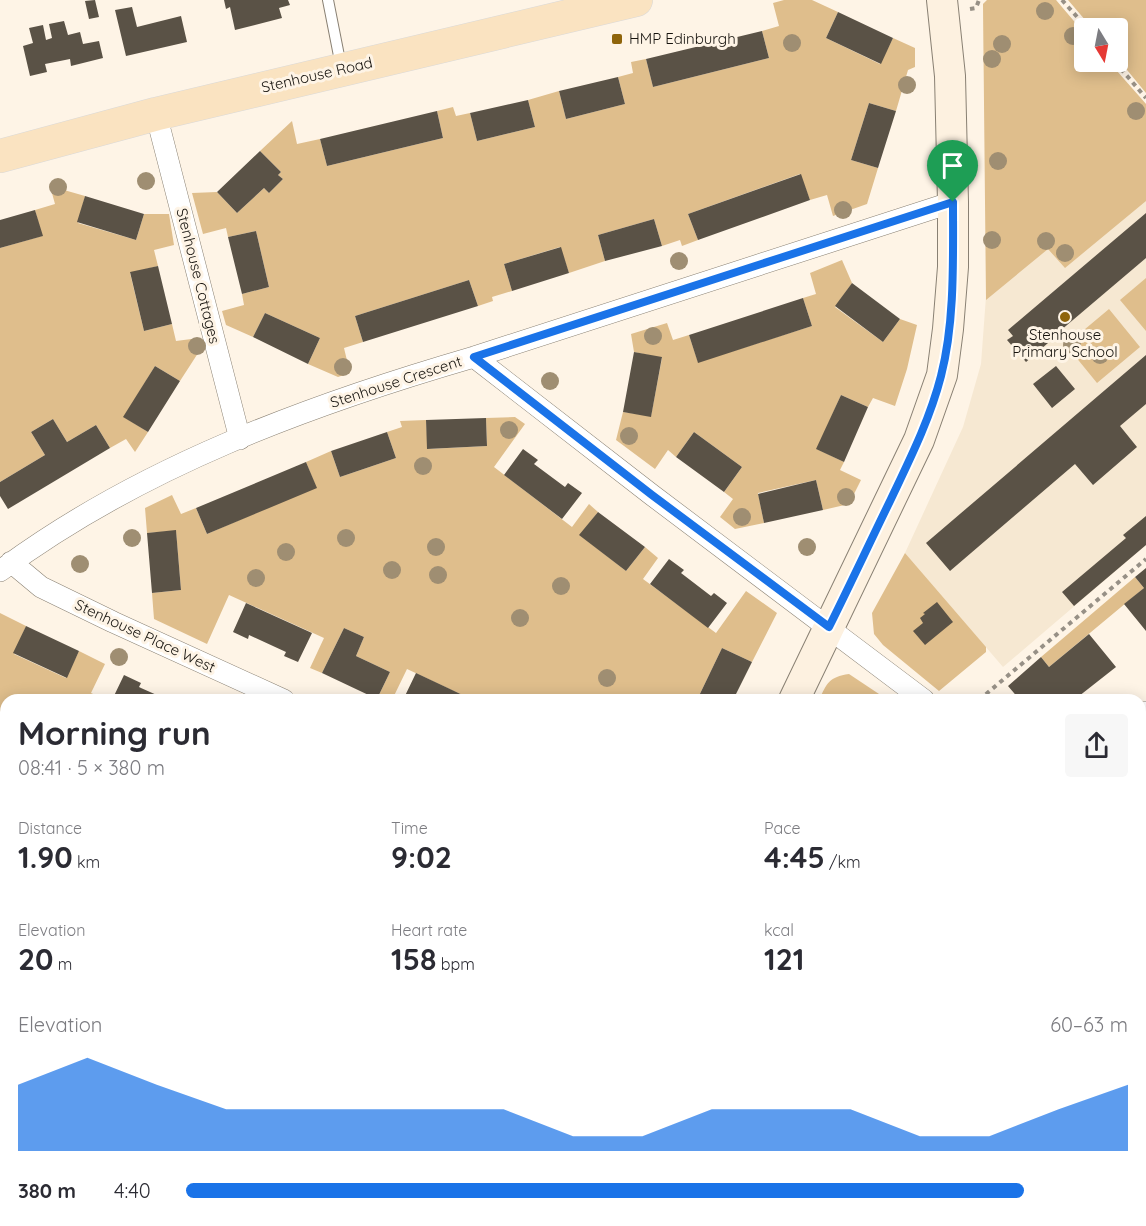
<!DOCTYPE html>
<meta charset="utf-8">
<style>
:root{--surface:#fff;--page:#f7f7f7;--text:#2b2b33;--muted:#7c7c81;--accent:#1a73e8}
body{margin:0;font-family:Quicksand,sans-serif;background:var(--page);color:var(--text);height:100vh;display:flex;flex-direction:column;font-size:22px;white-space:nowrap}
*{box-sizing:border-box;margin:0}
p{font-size:20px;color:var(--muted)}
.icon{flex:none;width:33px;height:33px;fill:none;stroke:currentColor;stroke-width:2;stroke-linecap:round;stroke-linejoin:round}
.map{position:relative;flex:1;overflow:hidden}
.panel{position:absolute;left:0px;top:694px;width:1146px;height:532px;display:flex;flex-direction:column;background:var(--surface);border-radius:18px 18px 0 0;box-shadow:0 3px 15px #0003}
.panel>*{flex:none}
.needle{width:39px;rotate:170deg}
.controls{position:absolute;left:1074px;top:18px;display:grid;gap:12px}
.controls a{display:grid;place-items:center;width:54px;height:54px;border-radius:6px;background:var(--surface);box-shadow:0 3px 15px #0003;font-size:30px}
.pin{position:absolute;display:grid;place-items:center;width:51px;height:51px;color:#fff;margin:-62px -26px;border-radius:50% 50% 50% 0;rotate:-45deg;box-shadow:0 0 6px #0007}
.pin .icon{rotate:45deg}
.round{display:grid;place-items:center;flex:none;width:63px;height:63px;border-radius:6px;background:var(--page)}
.head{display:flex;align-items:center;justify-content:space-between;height:102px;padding:0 18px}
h1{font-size:33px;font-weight:800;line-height:45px}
.stats{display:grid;grid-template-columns:repeat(3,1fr);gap:9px;height:102px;padding:6px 18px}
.stats div{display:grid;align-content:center}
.stats b{font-size:30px;font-weight:800}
.stats small{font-size:16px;font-weight:400}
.stats p{font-size:16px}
.chart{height:168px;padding:12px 18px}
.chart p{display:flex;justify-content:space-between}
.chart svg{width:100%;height:108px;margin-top:6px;fill:var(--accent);opacity:.7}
ul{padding:0 18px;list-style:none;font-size:20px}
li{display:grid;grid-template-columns:96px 72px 1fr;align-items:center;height:45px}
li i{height:15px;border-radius:8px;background:var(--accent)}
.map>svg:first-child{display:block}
.built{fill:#f6e8d2}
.green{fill:#dfbe8c}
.building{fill:#5a5246}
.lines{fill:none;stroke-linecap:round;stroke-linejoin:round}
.lane-casing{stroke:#898073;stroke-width:12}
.street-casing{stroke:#898073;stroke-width:22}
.secondary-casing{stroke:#898073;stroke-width:32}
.primary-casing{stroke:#dad9d8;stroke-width:34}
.path{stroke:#979086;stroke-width:4;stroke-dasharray:4.5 4.5;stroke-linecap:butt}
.lane{stroke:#fff;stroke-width:10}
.street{stroke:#fff;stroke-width:21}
.secondary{stroke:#fdf1e0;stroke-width:30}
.primary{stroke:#fae3c1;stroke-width:33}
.tree{fill:#9f8e72}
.route-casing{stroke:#fff;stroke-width:12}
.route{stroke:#1a73e8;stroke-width:8}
.poi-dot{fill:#8f640a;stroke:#fef4e6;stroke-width:2}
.labels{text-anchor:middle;stroke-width:6;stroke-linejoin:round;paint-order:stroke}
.poi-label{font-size:15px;fill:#16130e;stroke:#fef4e6;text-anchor:start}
.street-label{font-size:15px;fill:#16130e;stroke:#fef4e6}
</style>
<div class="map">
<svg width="1146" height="1226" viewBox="0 0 1146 1226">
<rect width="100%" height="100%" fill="#fef4e6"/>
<path class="built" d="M987,0H1056L1084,33V62H1109L1146,104V545L1003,667L905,553L963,427L981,364L987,283L983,4Z"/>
<path class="green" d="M784,0H812L838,12L826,38L880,64L893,38L915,48V67L908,70L896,111L869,103L851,160L878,168L867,204L833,216L827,195L810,200L800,174L688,214L698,240L682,246L680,240L662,246L654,219L598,235L605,261L569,273L560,247L504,264L512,291L492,297L493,301L478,306L469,280L355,316L363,342L344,348L350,373L338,377L308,364L320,338L265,313L253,337L226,325L222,311L244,305L242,294L269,287L256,231L228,237L226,228L203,234L192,193L217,192L237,213L264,188L269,193L283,179L278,175L281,172L260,151L292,121L297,144L320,139L327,166L443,138L437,111L453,107L456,116L470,113L477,141L535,127L528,100L559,91L566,119L625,104L618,77L633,73L631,62L646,59L653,87L769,58L762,31L779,26L773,3Z
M987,0H1056L1084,33V62H1109L1146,104V201L1065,268L1048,249L986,300L983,4Z
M1068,0H1146V93L1118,59V28H1092Z
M50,186L85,196L78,223L136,240L144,214H169L174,245L154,250L158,266L130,273L144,331L172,324L176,341L199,338L202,347L180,381L155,366L124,417L148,432L135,452L126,439L110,448L96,425L67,442L53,419L31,432L45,455L0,482V248L42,236L35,210L55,204Z
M842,260L852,283L835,307L883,342L900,319L917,325L907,369L895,406L873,398L868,407L841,395L817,449L844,462L840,470L861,480L849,504L823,510L816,480L758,493L764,523L735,529L720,517L733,499L724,492L742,467L694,432L676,457L668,450L655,469L616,440L623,412L651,416L662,358L634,352L631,334L667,323L673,340L689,335L698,362L812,326L803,298L816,294L810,273Z
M1146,278V331L1120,300Z
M1109,309L1140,347L1097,383L1066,345Z
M515,417L525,424L494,467L572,527L589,504L598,512L580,535L626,571L645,547L658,558L643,579L716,633L746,591L777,613L752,662L722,648L697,700H473L407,669L392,700L377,699L390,672L356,656L364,637L344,628L322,673L310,668L324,638L229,595L207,644L154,619L152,593L181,590L176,531L147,533L145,508L172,495L181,514L196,508L207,534L316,487L306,462L331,451L340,477L396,458L387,432L402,427L400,421L426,420L428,449L487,446L486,418Z
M905,553L986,647V652L939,691L883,645L874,634L872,613Z
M1135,577L1144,588L1049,667L1041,657Z
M0,613L26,626L14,654L66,678L79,651L105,664L91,693L106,700H6V861L0,856V843L2,840L0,837Z
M849,674L888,700H819C827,683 829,677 849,674Z
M1140,955L1146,960V1126L1140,1137Z
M6,1079V1221H182L180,1226H0V1080Z
M194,1221H362L359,1226H192Z
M937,1221H1049C1034,1226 1023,1226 1009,1221L996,1226H934Z"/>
<path class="building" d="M95,0L99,17L89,19L85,1Z
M224,0H288L290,5L279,8L282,18L235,30L230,7L226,9Z
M132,7L137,27L181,16L187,42L126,56L115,10Z
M838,12L893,38L881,64L826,38Z
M64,21L68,35L80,32L83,44L99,41L103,58L71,66L70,59L45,64L47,72L30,76L23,46L33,43L29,28L43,25L46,40L52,38L49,24Z
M762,31L769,58L653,87L646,59Z
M618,77L625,104L566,119L559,91Z
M528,100L535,127L477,141L470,113Z
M869,103L896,111L878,168L851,160Z
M437,111L443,138L327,166L320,139Z
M260,151L281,172L278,175L283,179L269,193L264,188L237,213L217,192Z
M801,174L810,200L698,240L688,214Z
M85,196L144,214L136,240L77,222Z
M35,210L43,236L0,248V220Z
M1146,213V258L1047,342L1048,343L1026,362L1007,340L1013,336L1008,330Z
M654,219L662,246L605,261L598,235Z
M256,231L269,287L242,294L228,237Z
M561,247L569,273L512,291L504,264Z
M158,266L172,324L144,331L130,272Z
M469,280L478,306L363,342L355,316Z
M852,283L900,319L883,342L835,306Z
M803,298L812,326L698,363L689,335Z
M265,313L320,338L308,364L253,337Z
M634,352L662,357L651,417L623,412Z
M1146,355V404L1120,426L1137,447L1093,485L1075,464L950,571L926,543Z
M155,366L180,381L148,432L123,417Z
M1056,366L1075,389L1052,408L1033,384Z
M841,395L868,407L844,462L816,449Z
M486,418L487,446L427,449L426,420Z
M53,419L67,442L96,425L110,448L8,509L0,496V482L45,455L31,432Z
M387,432L396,458L340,477L331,451Z
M694,432L742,467L724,492L676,457Z
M523,449L538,460L534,464L565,487L568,483L582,493L562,519L504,475Z
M306,462L317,488L207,534L196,508Z
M816,480L823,510L764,523L758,494Z
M598,512L645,547L626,571L579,535Z
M1146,516V545L1074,606L1062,592L1126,538L1123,535Z
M176,530L181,590L152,593L147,533Z
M669,559L684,570L681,573L711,596L714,593L727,603L708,628L650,584Z
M1146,568V631L1124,604L1144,588L1135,577Z
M937,602L953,622L925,645L913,631L923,623L920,618L925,614L923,613Z
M246,603L312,633L298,662L284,656L286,652L249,635L248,639L233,632Z
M26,626L79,651L67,678L13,653Z
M344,628L364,637L356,656L390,672L377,699L322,673Z
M1089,634L1116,667L1074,700H1020L1008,686L1041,657L1049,667Z
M722,648L752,662L733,700H697Z
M416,673L450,689L473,700H403Z
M124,675L141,683L139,687L141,688L168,700H112Z
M1140,759L1144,763L1146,761V830L1140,822Z
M0,856L6,861V893L1,899Z
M1140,915L1146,920L1144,923L1146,925V960L1140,955Z
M6,1052V1079L0,1080V1053Z
M1146,1126V1192L1144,1196L1140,1194V1137Z
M362,1221H394L404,1226H359Z
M670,1221H725L723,1226H672Z
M888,1221H937L934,1226H886Z
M1049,1221H1122L1124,1226H1048L1046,1222Z"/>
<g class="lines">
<g class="lane-casing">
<path id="lane" d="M328,0L341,66"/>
</g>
<g class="street-casing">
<path id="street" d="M156,114L240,439
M474,357L652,495L924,700
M11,562L41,587L113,622L284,700
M0,571C140,467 309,405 474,357L953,202
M1140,717L1146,712
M1140,866L1146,870
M846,1226L849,1221"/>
</g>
<g class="secondary-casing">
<path id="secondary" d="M794,700L919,440L942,375L948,329L953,267V202L950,76L942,0
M0,966L6,970
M456,1221V1226
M622,1226V1221"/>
</g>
<g class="primary-casing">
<path id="primary" d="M0,156L156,114L636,0"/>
</g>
<path class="path" d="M1062,0L1087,28
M970,9L976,8L979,0
M1115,62L1146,98
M979,700L1146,559
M186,1226L188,1221"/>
<use href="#lane" class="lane"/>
<use href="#street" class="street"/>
<use href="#secondary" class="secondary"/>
<use href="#primary" class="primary"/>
</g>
<g class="tree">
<circle cx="1045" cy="11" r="9"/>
<circle cx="1073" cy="36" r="9"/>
<circle cx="792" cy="43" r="9"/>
<circle cx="1002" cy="44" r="9"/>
<circle cx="992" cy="59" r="9"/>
<circle cx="907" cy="85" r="9"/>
<circle cx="1136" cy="111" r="9"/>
<circle cx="998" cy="161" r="9"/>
<circle cx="146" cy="181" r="9"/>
<circle cx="58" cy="187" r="9"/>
<circle cx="843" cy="210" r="9"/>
<circle cx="992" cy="240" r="9"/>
<circle cx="1046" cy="241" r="9"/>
<circle cx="1065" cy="253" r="9"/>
<circle cx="679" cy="261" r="9"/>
<circle cx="653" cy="336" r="9"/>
<circle cx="1072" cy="345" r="9"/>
<circle cx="197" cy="346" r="9"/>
<circle cx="1100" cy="355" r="9"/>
<circle cx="343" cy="367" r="9"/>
<circle cx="550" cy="381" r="9"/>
<circle cx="509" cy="430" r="9"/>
<circle cx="629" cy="436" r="9"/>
<circle cx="423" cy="466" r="9"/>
<circle cx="846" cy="497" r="9"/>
<circle cx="742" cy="517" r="9"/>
<circle cx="132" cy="538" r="9"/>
<circle cx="346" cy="538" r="9"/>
<circle cx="436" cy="547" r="9"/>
<circle cx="807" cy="547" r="9"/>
<circle cx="286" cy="552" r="9"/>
<circle cx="80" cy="564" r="9"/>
<circle cx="392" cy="570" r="9"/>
<circle cx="438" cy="575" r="9"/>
<circle cx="256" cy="578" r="9"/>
<circle cx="561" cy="586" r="9"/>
<circle cx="520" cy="618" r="9"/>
<circle cx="119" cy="657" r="9"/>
<circle cx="607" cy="678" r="9"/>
</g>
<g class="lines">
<g class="route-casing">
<path id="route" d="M953,202C953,258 955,322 941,376C930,419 910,459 891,499C870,542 850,585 829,627L652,495L474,357Z"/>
</g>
<use href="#route" class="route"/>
</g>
<g class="poi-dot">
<rect x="611" y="33" width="12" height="12" rx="3"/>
<circle cx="1065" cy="317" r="6"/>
</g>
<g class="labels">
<g class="poi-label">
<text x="629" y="44">HMP Edinburgh</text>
<text x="1065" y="340" text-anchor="middle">Stenhouse<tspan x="1065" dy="17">Primary School</tspan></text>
</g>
<g class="street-label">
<text transform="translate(317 75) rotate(-13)" y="5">Stenhouse Road</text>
<text transform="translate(198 276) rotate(76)" y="5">Stenhouse Cottages</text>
<text transform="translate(396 382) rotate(-18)" y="5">Stenhouse Crescent</text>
<text transform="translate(145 636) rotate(25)" y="5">Stenhouse Place West</text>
</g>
</g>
</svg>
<div class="controls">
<a><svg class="needle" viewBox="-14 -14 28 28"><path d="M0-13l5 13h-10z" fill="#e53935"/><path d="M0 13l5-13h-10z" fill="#7c7c81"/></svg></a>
</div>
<div class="pin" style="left:953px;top:202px;background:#1e9e55"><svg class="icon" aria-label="arrive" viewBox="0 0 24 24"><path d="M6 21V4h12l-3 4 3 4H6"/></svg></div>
<section class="panel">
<div class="head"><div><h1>Morning run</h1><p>08:41 · 5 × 380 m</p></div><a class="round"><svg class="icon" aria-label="share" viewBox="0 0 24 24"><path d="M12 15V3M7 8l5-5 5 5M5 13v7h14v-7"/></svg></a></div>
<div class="stats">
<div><p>Distance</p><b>1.90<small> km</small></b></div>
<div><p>Time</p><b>9:02</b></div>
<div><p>Pace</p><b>4:45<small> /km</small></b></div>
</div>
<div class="stats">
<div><p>Elevation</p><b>20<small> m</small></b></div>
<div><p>Heart rate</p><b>158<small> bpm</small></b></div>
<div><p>kcal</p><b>121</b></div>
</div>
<div class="chart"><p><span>Elevation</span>60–63 m</p>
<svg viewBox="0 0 160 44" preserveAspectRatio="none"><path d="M0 44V17L10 6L20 17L30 27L40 27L50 27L60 27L70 27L80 38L90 38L100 27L110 27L120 27L130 38L140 38L150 27L160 17V44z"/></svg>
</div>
<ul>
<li><b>380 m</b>4:40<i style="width:89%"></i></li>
</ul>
</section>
</div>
